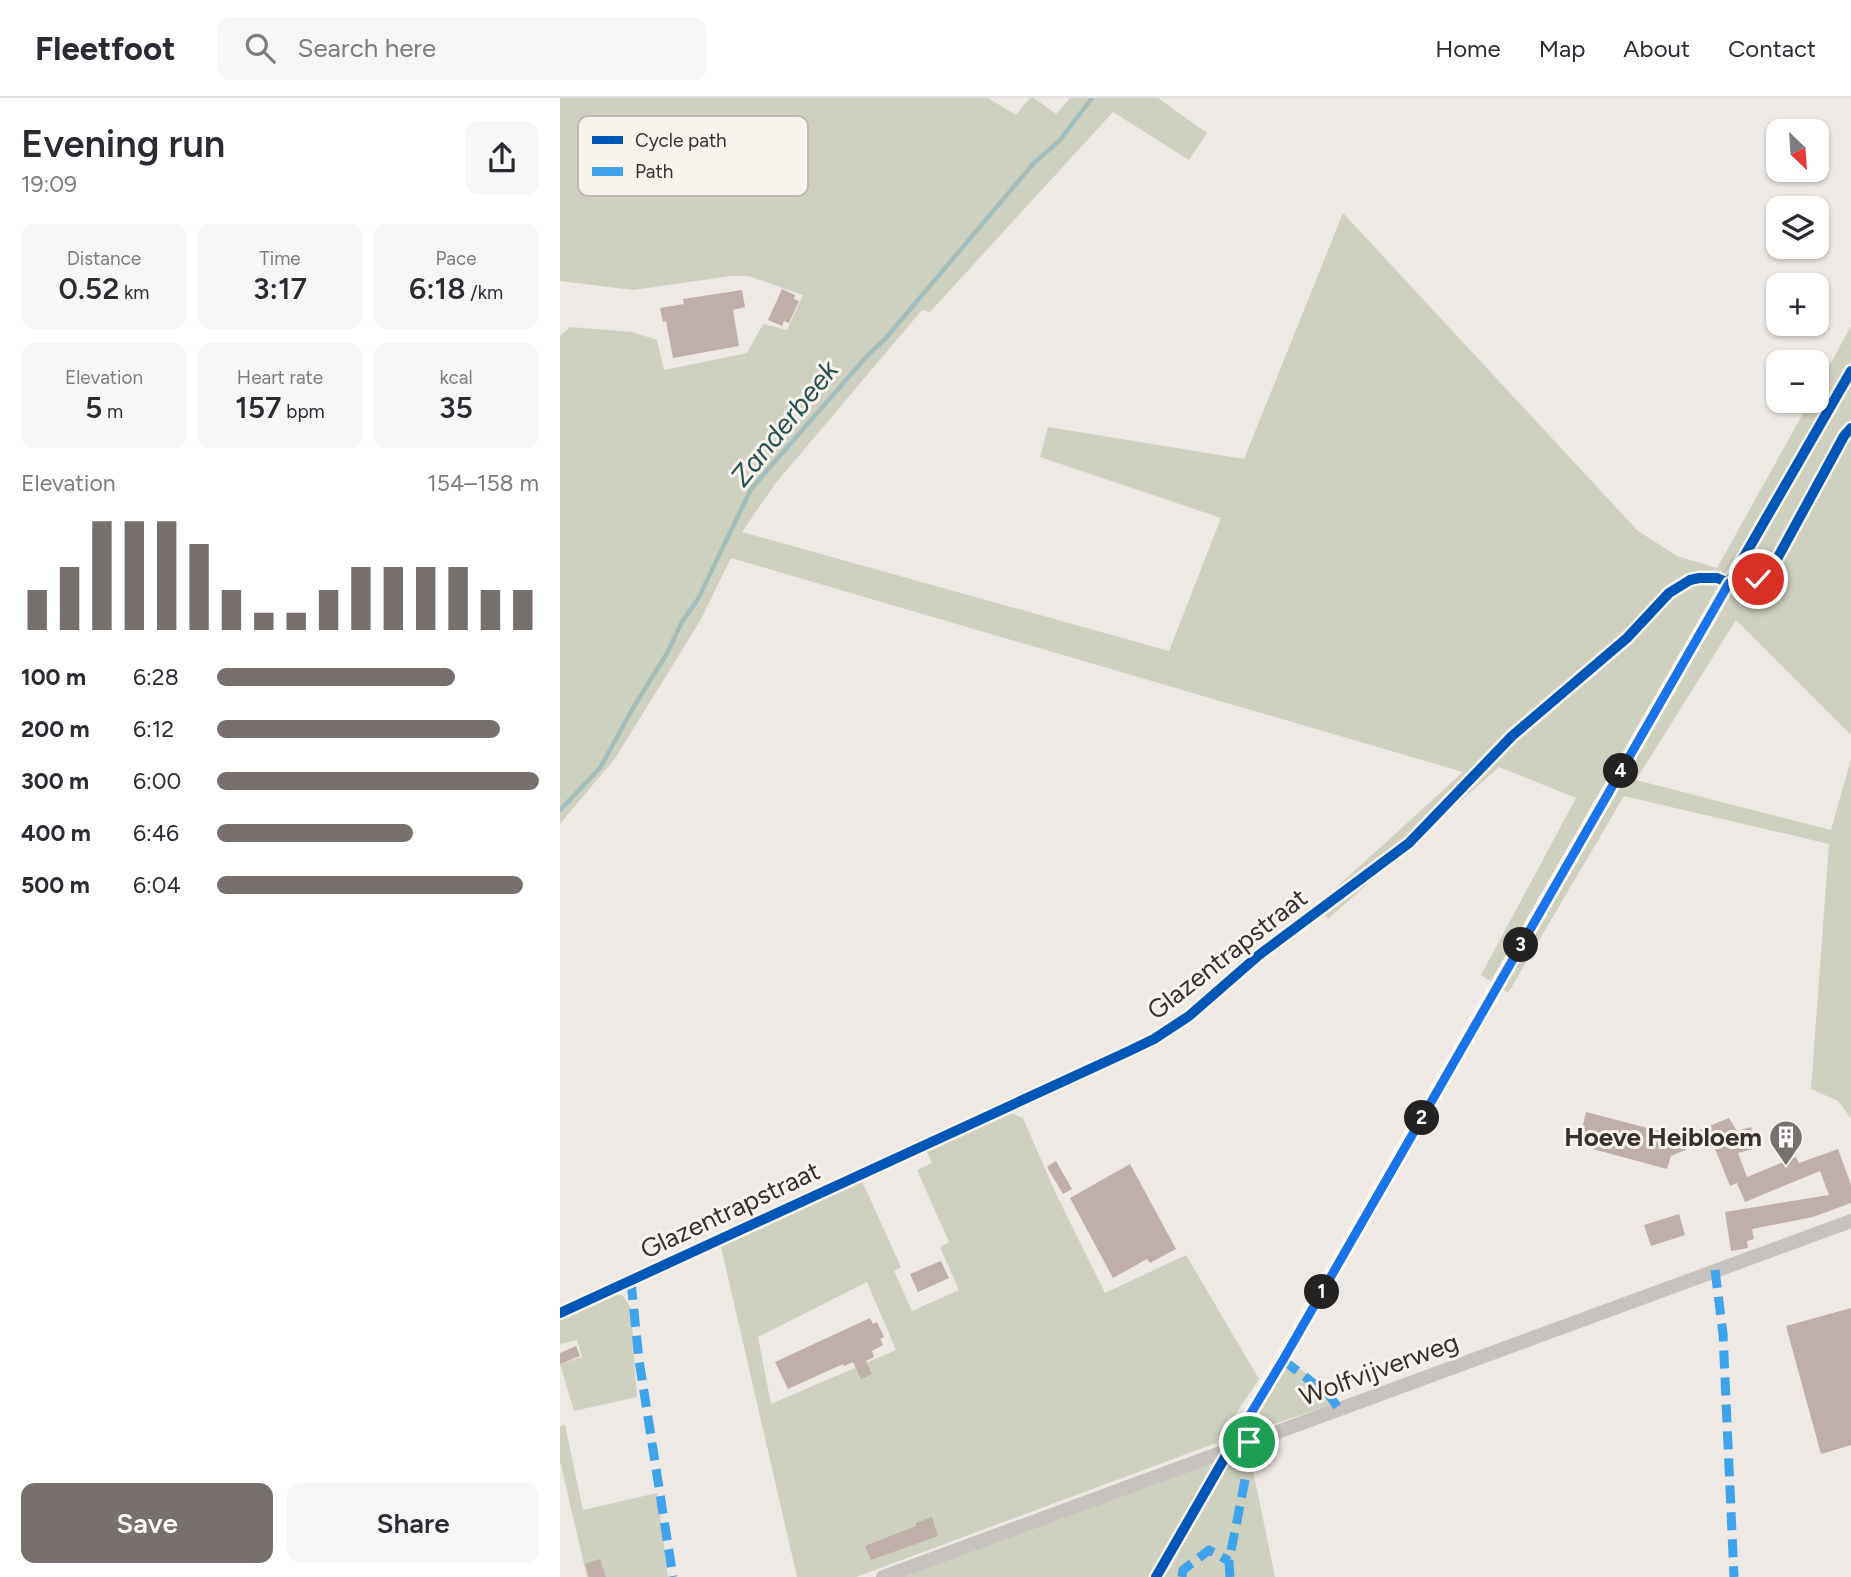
<!DOCTYPE html>
<meta charset="utf-8">
<style>
:root{--surface:#fff;--page:#f7f7f7;--text:#2b2b33;--muted:#7c7c81;--line:#e1e1e2;--accent:#77706c}
body{margin:0;font-family:Figtree,sans-serif;background:var(--page);color:var(--text);height:100vh;display:flex;flex-direction:column;font-size:26px;white-space:nowrap}
*{box-sizing:border-box;margin:0}
p{font-size:23px;color:var(--muted)}
.icon{flex:none;width:38px;height:38px;fill:none;stroke:currentColor;stroke-width:2;stroke-linecap:round;stroke-linejoin:round}
.map{position:relative;flex:1;overflow:hidden}
.drawer{display:flex;flex-direction:column;background:var(--surface);width:560px}
.drawer>*{flex:none}
.needle{width:46px;rotate:155deg}
.buttons{position:absolute;left:1206px;top:21px;display:grid;gap:14px}
.buttons a{display:grid;place-items:center;width:63px;height:63px;border-radius:14px;background:var(--surface);box-shadow:0 2px 5px #0004;font-size:35px}
.pin{position:absolute;display:grid;place-items:center;width:60px;height:60px;color:#fff;margin:-30px;border:4px solid #fff;border-radius:50%;box-shadow:0 2px 7px #0007}
.km{position:absolute;width:35px;height:35px;margin:-18px;border-radius:50%;background:#222;color:#fff;font-size:19px;line-height:35px;text-align:center}
.round{display:grid;place-items:center;flex:none;width:74px;height:74px;border-radius:14px;background:var(--page)}
.headline{display:flex;align-items:center;justify-content:space-between;height:119px;padding:0 21px}
h1{font-size:38px;font-weight:600;line-height:52px}
.figures{display:grid;grid-template-columns:repeat(3,1fr);gap:10px;height:119px;padding:7px 21px}
.figures div{display:grid;align-content:center;border-radius:14px;background:var(--page);text-align:center}
.figures b{font-size:30px;font-weight:600}
.figures small{font-size:19px;font-weight:400}
.figures p{font-size:19px}
.chart{height:196px;padding:14px 21px}
.chart p{display:flex;justify-content:space-between}
.chart svg{width:100%;height:126px;margin-top:7px;stroke:var(--accent);stroke-width:6}
.action{display:flex;gap:14px;margin-top:auto;padding:14px 21px}
.action a{flex:1;height:80px;border-radius:14px;background:var(--accent);color:#fff;font-size:28px;font-weight:600;line-height:80px;text-align:center}
.action a+a{background:var(--page);color:var(--text)}
ul{padding:0 21px;list-style:none;font-size:23px}
li{display:grid;grid-template-columns:112px 84px 1fr;align-items:center;height:52px}
li i{height:18px;border-radius:9px;background:var(--accent)}
header{display:flex;align-items:center;gap:42px;box-sizing:border-box;height:98px;padding:0 35px;background:var(--surface);border-bottom:2px solid var(--line)}
header strong{font-size:33px}
nav{display:flex;gap:38px;margin-inline-start:auto;font-size:24px}
.search{width:490px;height:63px;background:var(--page);display:flex;align-items:center;gap:18px;box-sizing:border-box;padding:0 24px;border-radius:14px;color:var(--muted);font-size:26px}
main{display:flex;flex:1;min-height:0}
.map>svg:first-child{display:block}
.green{fill:#cfd1c0;fill-rule:evenodd}
.lines{fill:none;stroke-linecap:round;stroke-linejoin:round}
.stream{stroke:#a3bcbc;stroke-width:4.5}
.building{fill:#bfafa8}
.minor{stroke:#c7c2bd;stroke-width:14}
.quiet{stroke:#3fa3eb;stroke-width:9;stroke-dasharray:18 9;stroke-linecap:butt}
.cycleway-casing{stroke:#f9f3ed;stroke-width:15}
.cycleway{stroke:#0057b8;stroke-width:10}
.route-casing{stroke:#fff;stroke-width:14}
.route{stroke:#1a73e8;stroke-width:9}
.labels{text-anchor:middle;stroke-width:6;stroke-linejoin:round;paint-order:stroke}
.street-label{font-size:26px;fill:#372f2b;stroke:#f9f3ed}
.poi-label{font-size:26px;font-weight:bold;fill:#372f2b;stroke:#f9f3ed;text-anchor:end}
.water-label{font-size:28px;font-style:italic;fill:#265154;stroke:#f9f3ed}
.key{fill:#f9f3ed;stroke:#bfb8b3;stroke-width:2}
.key-label{font-size:19px;fill:#372f2b}
</style>
<header>
<strong>Fleetfoot</strong>
<div class="search"><svg class="icon" aria-label="search" viewBox="0 0 24 24"><circle cx="10" cy="10" r="6"/><path d="M15 15l6 6"/></svg>Search here</div>
<nav><a>Home</a><a>Map</a><a>About</a><a>Contact</a></nav>
</header>
<main>
<section class="drawer">
<div class="headline"><div><h1>Evening run</h1><p>19:09</p></div><a class="round"><svg class="icon" aria-label="share" viewBox="0 0 24 24"><path d="M12 15V3M7 8l5-5 5 5M5 13v7h14v-7"/></svg></a></div>
<div class="figures">
<div><p>Distance</p><b>0.52<small> km</small></b></div>
<div><p>Time</p><b>3:17</b></div>
<div><p>Pace</p><b>6:18<small> /km</small></b></div>
</div>
<div class="figures">
<div><p>Elevation</p><b>5<small> m</small></b></div>
<div><p>Heart rate</p><b>157<small> bpm</small></b></div>
<div><p>kcal</p><b>35</b></div>
</div>
<div class="chart"><p><span>Elevation</span>154–158 m</p>
<svg viewBox="0 0 160 44" preserveAspectRatio="none"><path d="M5 44V30M15 44V22M25 44V6M35 44V6M45 44V6M55 44V14M65 44V30M75 44V38M85 44V38M95 44V30M105 44V22M115 44V22M125 44V22M135 44V22M145 44V30M155 44V30"/></svg>
</div>
<ul>
<li><b>100 m</b>6:28<i style="width:74%"></i></li>
<li><b>200 m</b>6:12<i style="width:88%"></i></li>
<li><b>300 m</b>6:00<i style="width:100%"></i></li>
<li><b>400 m</b>6:46<i style="width:61%"></i></li>
<li><b>500 m</b>6:04<i style="width:95%"></i></li>
</ul>
<div class="action"><a>Save</a><a>Share</a></div>
</section>
<div class="map">
<svg width="1291" height="1479" viewBox="0 0 1291 1479">
<rect width="100%" height="100%" fill="#eee9e4"/>
<path class="green" d="M0,0H428L456,17L470,0H474L496,16L510,0H598L647,35L629,62L553,14L370,214L362,212L215,386L182,434L609,553L661,420L480,359L488,329L684,361L783,115L1078,433L1117,458L1157,470L1250,303H1256L1257,290L1291,228V637L1176,522L1076,682L1271,732L1291,661V1020L1278,1003L1251,991L1269,746L1064,698L948,895L921,877L1016,700L939,669L768,821L757,807L903,674L171,460L140,523L56,659L0,726V238L10,229L72,234L97,242L104,272L187,255L203,226L227,232L243,197L188,178H171L73,192L0,183Z
M449,1014L463,1020L496,1096L545,1195L626,1157L699,1281L656,1345L296,1479H237L161,1149L302,1083L341,1169L334,1173L352,1213L399,1192L380,1149L389,1144L357,1072L372,1065L367,1054ZM307,1184L336,1252L211,1306L198,1239Z
M55,1197H62L71,1210L77,1299L14,1313L0,1266L22,1259L17,1242L0,1246V1221Z
M727,1260L780,1304L678,1338Z
M5,1327L23,1412L97,1395L108,1479H27L0,1363V1328Z
M688,1348L715,1479H337Z"/>
<g class="lines">
<path class="stream" d="M0,712L40,670L73,610L106,557L122,524L138,501L191,391L306,259L325,241L473,66L500,42L532,0"/>
</g>
<path class="building" d="M222,191L235,197L234,201L239,203L229,225L224,223L222,228L208,222Z
M182,192L185,209L173,212L179,248L113,260L106,223L103,224L100,210L124,206L123,201Z
M1026,1014L1122,1039L1169,1020L1177,1033L1191,1029L1197,1050L1178,1055L1187,1079L1236,1059L1239,1065L1278,1051L1291,1087V1105L1253,1119L1192,1131L1194,1141L1187,1143L1188,1150L1171,1153L1165,1114L1269,1097L1260,1073L1185,1104L1177,1085L1170,1088L1151,1041L1111,1058L1107,1071L1018,1047Z
M496,1063L512,1091L503,1096L487,1069Z
M570,1066L616,1151L590,1165L587,1161L553,1180L510,1100Z
M1119,1116L1125,1137L1091,1148L1084,1127Z
M381,1163L389,1180L358,1194L350,1176Z
M1291,1210V1347L1261,1356L1226,1228Z
M310,1220L313,1226L317,1224L324,1239L320,1241L323,1247L312,1253L314,1259L306,1263L312,1276L301,1281L293,1264L284,1268L283,1266L228,1291L215,1264Z
M16,1248L20,1258L0,1266V1255Z
M372,1419L378,1438L311,1462L305,1448L356,1428V1425Z
M40,1461L46,1479H29L25,1466Z"/>
<g class="lines">
<path class="minor" d="M0,1215L567,954L594,941L629,918L699,857L849,745L952,638L1067,540L1109,495L1130,482L1139,480H1157L1169,485H1186L1198,481L1211,472L1284,338L1291,330
M323,1479L1291,1123"/>
<path class="quiet" d="M1155,1172L1163,1236L1174,1479
M71,1184L79,1262L113,1479
M723,1262L769,1297L779,1311
M622,1479L623,1472L649,1452L669,1463
M670,1479L669,1463L687,1372L689,1344"/>
<g class="cycleway-casing">
<path id="cycleway" d="M0,1215L567,954L594,941L629,918L699,857L849,745L952,638L1067,540L1109,495L1130,482L1139,480H1157L1169,485H1186L1198,481L1211,472L1284,338L1291,330
M596,1479L1291,273"/>
</g>
<use href="#cycleway" class="cycleway"/>
</g>
<g class="lines">
<g class="route-casing">
<path id="route" d="M689,1344L670,1350L723,1262L1169,485H1186L1198,481"/>
</g>
<use href="#route" class="route"/>
</g>
<defs>
<g id="building-pin" transform="scale(1.75)"><path d="M0 17L-7.5 6A9.5 9.5 0 1 1 7.5 6Z" fill="#77706c" stroke="#f9f3ed"/><path d="M-4-6H4V6H1V3H-1V6H-4ZM-2.5-4.3h1.7v1.8h-1.7ZM.8-4.3h1.7v1.8H.8ZM-2.5-1h1.7V.8h-1.7ZM.8-1h1.7V.8H.8Z" fill="#fff"/></g>
</defs>
<g fill-rule="evenodd">
<use href="#building-pin" x="1226" y="1039"/>
</g>
<g class="labels">
<g class="street-label">
<text transform="translate(667 856) rotate(-38)" y="9">Glazentrapstraat</text>
<text transform="translate(170 1112) rotate(-25)" y="9">Glazentrapstraat</text>
<text transform="translate(819 1271) rotate(-20)" y="9">Wolfvijverweg</text>
</g>
<g class="poi-label">
<text x="1202" y="1048">Hoeve Heibloem</text>
</g>
<g class="water-label">
<text transform="translate(224 325) rotate(-51)" y="10">Zanderbeek</text>
</g>
</g>
<rect x="18" y="18" width="230" height="80" rx="10" class="key"/>
<rect x="32" y="38" width="31" height="8" fill="#0057b8"/>
<rect x="32" y="69" width="31" height="9" fill="#3fa3eb"/>
<g class="key-label">
<text x="75" y="49">Cycle path</text>
<text x="75" y="80">Path</text>
</g>
</svg>
<div class="buttons">
<a><svg class="needle" viewBox="-14 -14 28 28"><path d="M0-13l5 13h-10z" fill="#e53935"/><path d="M0 13l5-13h-10z" fill="#7c7c81"/></svg></a>
<a><svg class="icon" aria-label="layers" viewBox="0 0 24 24"><path d="M12 4l9 5-9 5-9-5zM3 14l9 5 9-5"/></svg></a>
<a>+</a>
<a>−</a>
</div>
<div class="pin" style="left:689px;top:1344px;background:#1e9e55"><svg class="icon" aria-label="arrive" viewBox="0 0 24 24"><path d="M6 21V4h12l-3 4 3 4H6"/></svg></div>
<div class="pin" style="left:1198px;top:481px;background:#d93025"><svg class="icon" aria-label="check" viewBox="0 0 24 24"><path d="M5 12l5 5 9-10"/></svg></div>
<b class="km" style="left:762px;top:1194px">1</b>
<b class="km" style="left:862px;top:1020px">2</b>
<b class="km" style="left:961px;top:847px">3</b>
<b class="km" style="left:1061px;top:673px">4</b>
</div>
</main>
